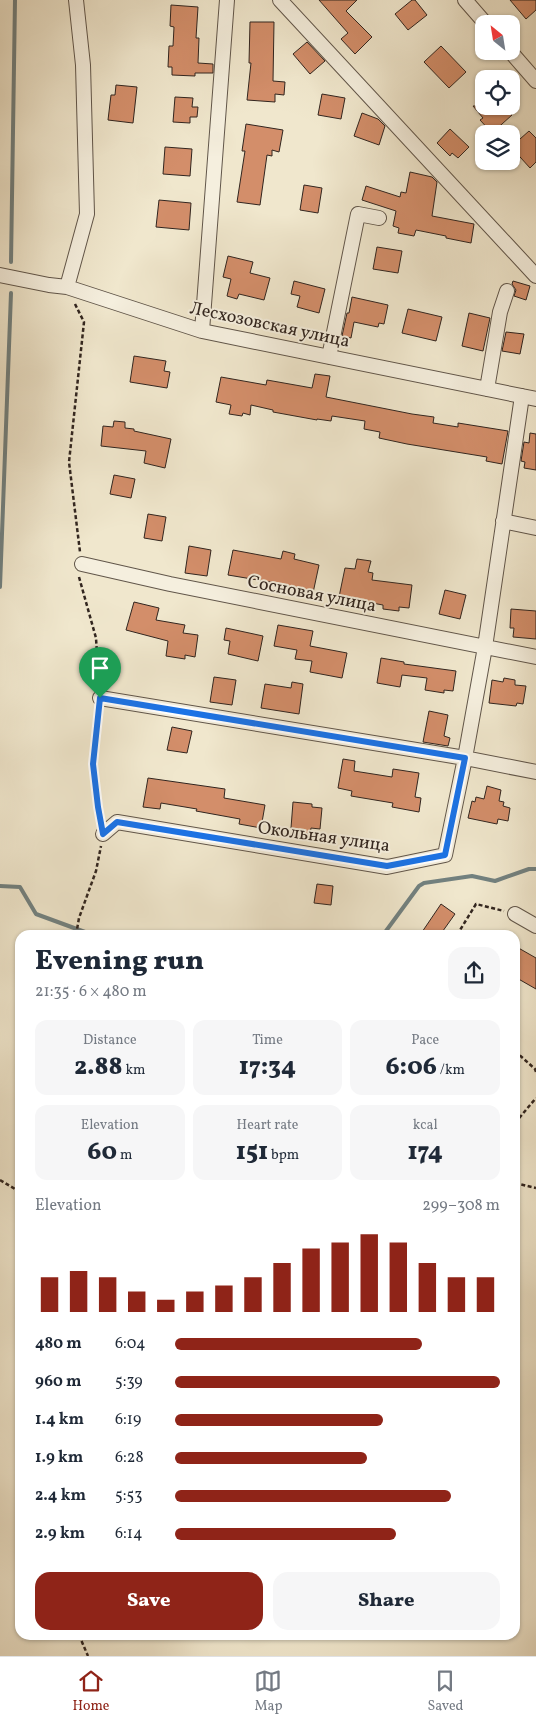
<!DOCTYPE html>
<meta charset="utf-8">
<style>
:root{--surface:#fff;--page:#f6f6f7;--text:#1f2937;--muted:#747a83;--line:#e0e1e3;--accent:#8f2418}
body{margin:0;font-family:Vollkorn,serif;background:var(--page);color:var(--text);height:100vh;display:flex;flex-direction:column;font-size:19px;white-space:nowrap}
*{box-sizing:border-box;margin:0}
p{font-size:16px;color:var(--muted)}
.icon{flex:none;width:28px;height:28px;fill:none;stroke:currentColor;stroke-width:2;stroke-linecap:round;stroke-linejoin:round}
.map{position:relative;flex:1;overflow:hidden}
.sheet{position:absolute;left:15px;top:930px;width:505px;height:710px;display:flex;flex-direction:column;background:var(--surface);border-radius:15px;box-shadow:0 1px 4px #0004}
.sheet>*{flex:none}
.needle{width:32px;rotate:330deg}
.fabs{position:absolute;left:475px;top:15px;display:grid;gap:10px}
.fabs a{display:grid;place-items:center;width:45px;height:45px;border-radius:10px;background:var(--surface);box-shadow:0 1px 4px #0004;font-size:25px}
.pin{position:absolute;display:grid;place-items:center;width:42px;height:42px;color:#fff;margin:-51px -21px;border-radius:50% 50% 50% 0;rotate:-45deg;box-shadow:0 0 5px #0007}
.pin .icon{rotate:45deg}
.round{display:grid;place-items:center;flex:none;width:52px;height:52px;border-radius:15px;background:var(--page)}
.overview{display:flex;align-items:center;justify-content:space-between;height:85px;padding:0 20px}
h1{font-size:28px;font-weight:800;line-height:38px}
.figures{display:grid;grid-template-columns:repeat(3,1fr);gap:8px;height:85px;padding:5px 20px}
.figures div{display:grid;align-content:center;border-radius:12px;background:var(--page);text-align:center}
.figures b{font-size:25px;font-weight:800}
.figures small{font-size:14px;font-weight:400}
.figures p{font-size:14px}
.chart{height:140px;padding:10px 20px}
.chart p{display:flex;justify-content:space-between}
.chart svg{width:100%;height:90px;margin-top:5px;stroke:var(--accent);stroke-width:6}
.cta{display:flex;gap:10px;margin-top:auto;padding:10px 20px}
.cta a{flex:1;height:58px;border-radius:15px;background:var(--accent);color:#fff;font-size:20px;font-weight:800;line-height:58px;text-align:center}
.cta a+a{background:var(--page);color:var(--text)}
ul{padding:0 20px;list-style:none;font-size:16px}
li{display:grid;grid-template-columns:80px 60px 1fr;align-items:center;height:38px}
li i{height:12px;border-radius:6px;background:var(--accent)}
.tab-bar{display:flex;justify-content:space-around;align-items:center;height:70px;border-top:1px solid var(--line);background:var(--surface);font-size:14px;color:var(--muted)}
.tab-bar a{display:grid;justify-items:center;gap:2px}
.tab-bar .current{color:var(--accent)}
.map>svg:first-child{display:block}
.lines{fill:none;stroke-linecap:round;stroke-linejoin:round}
.stream{stroke:#728180;stroke-width:4}
.building{fill:#d38e6a;stroke:#31251f}
.minor-casing{stroke:#61564a;stroke-width:16}
.path{stroke:#31251f;stroke-width:2.5;stroke-dasharray:4 2.5;stroke-linecap:butt}
.minor{stroke:#f5efde;stroke-width:14}
.route-casing{stroke:#fff;stroke-width:10}
.route{stroke:#1a73e8;stroke-width:6}
.labels{text-anchor:middle;stroke-width:4;stroke-linejoin:round;paint-order:stroke}
.street-label{font-size:18px;fill:#31251f;stroke:#f5efde}
</style>
<div class="map">
<svg width="536" height="1656" viewBox="0 0 536 1656">
<rect width="100%" height="100%" fill="#f0e7cd"/>
<filter id="stains"><feTurbulence type="fractalNoise" baseFrequency=".004" numOctaves="4"/><feColorMatrix values="0 0 0 0 .2 0 0 0 0 .09 0 0 0 0 .02 0 0 0 .5 -.17"/></filter>
<radialGradient id="worn" r=".72"><stop offset=".6" stop-color="#630" stop-opacity="0"/><stop offset="1" stop-color="#630" stop-opacity=".3"/></radialGradient>
<g class="lines">
<path class="stream" d="M11,262L15,0
M0,587L11,293
M0,886L20,887L36,914L85,932L89,935
M383,935L419,886L424,883L472,876L495,881L529,869H536"/>
</g>
<path class="building" d="M319,0H357L346,11L372,37L355,54L341,39L348,33Z
M412,0H415L427,15L408,30L395,14Z
M510,0H536V10L526,19Z
M171,5L198,7L196,38H199L198,63L213,64V73H195V76L172,75V67H168L169,46H173L174,27L170,26Z
M250,22H274L273,81L285,82L284,95L275,94V102L247,100L251,63H249Z
M307,42L325,61L310,74L293,54Z
M441,46L466,72L449,88L424,62Z
M116,85L137,87L133,123L108,120L111,95H115Z
M322,94L345,98L341,119L318,115Z
M175,97L193,98L192,107H198L197,117H190V123L173,122Z
M473,106H503L512,115L492,133L480,120L483,118Z
M362,113L378,119L385,126L379,145L354,136Z
M246,124L283,130L279,152L272,150V156L267,155L260,205L237,202L245,151H242Z
M450,129L469,147L458,158L452,153L450,156L437,143Z
M529,131L536,138V162L530,168L511,147Z
M165,147L192,149L190,176L163,174Z
M410,172L432,177L437,182L432,216L474,224L471,243L446,238V236L416,230L414,236L398,233L399,228L393,226L396,211L362,200L366,186L400,197L401,192L406,193Z
M304,185L322,188L318,213L300,210Z
M159,200L191,203L189,230L156,227Z
M377,247L402,251L398,273L373,269Z
M228,256L253,262L250,273L270,278L264,300L239,294L237,299L227,296L231,279L223,277Z
M294,281L325,289L319,313L297,307L300,296L291,294Z
M513,281L530,286L526,300L514,296L516,290L512,284Z
M352,297L388,305L384,324L379,323L378,327L354,322L351,338L342,336L347,313H349Z
M408,309L442,317L436,341L402,333Z
M469,313L490,318L483,351L462,346Z
M506,332L524,334L520,354L502,351Z
M134,356L166,361L164,371L170,372L167,388L130,382Z
M315,374L330,376L326,397L412,414L434,417L433,423L458,427V423L508,431L502,464L486,461L487,457L407,444L379,438L380,432L364,429L365,421L332,416L331,421L317,419V420L273,412V410L251,405L250,415L243,413L242,416L229,414L231,405L216,402L221,377L266,385L267,380L312,388Z
M114,421L125,422V428L134,429V431L171,439L165,468L144,463L146,451L101,446L103,426L113,427Z
M530,433L536,434V470L524,468L525,462L521,461L524,442L529,443Z
M114,475L135,479L131,498L110,494Z
M148,514L166,517L162,541L144,538Z
M189,546L211,550L207,576L185,573Z
M233,550L281,559L283,551L295,554L294,559L319,565L313,593L275,585L276,583L228,575Z
M357,559L371,561L368,572L373,573L372,580L412,585L409,608L399,607V611L383,609V605L339,597L345,568L355,569Z
M445,590L466,595L460,619L439,614Z
M134,602L159,608L156,620L185,625L183,633L198,635L195,657L185,655V659L166,656L168,641L126,630Z
M511,609L536,611V639L513,637L514,628H510Z
M278,625L313,631L310,646L347,653L342,678L310,672L312,661L295,659L297,650L274,646Z
M226,628L263,636L258,661L228,654L230,641L224,640Z
M381,658L404,662V664L456,671L453,691L444,690V693L425,690L427,678L402,675L400,687L377,683Z
M214,677L236,680L232,705L210,702Z
M504,678L515,680V685L526,686L523,704L517,703L516,706L489,703L492,680L503,682Z
M292,682L303,684L299,714L261,708L265,684L291,688Z
M429,711L448,715L444,736L450,738L448,746L423,742Z
M172,727L192,731L187,753L167,750Z
M343,759L355,761L354,771L392,777L393,769L419,773L415,797L421,798L419,812L392,807L393,803L351,796L352,791L338,788Z
M148,778L225,789L224,798L265,805L261,828L239,824L240,819L196,811L197,809L161,803L160,809L143,807Z
M487,786L501,790L499,801L504,802L503,806L510,808L508,821L498,819L497,824L468,818L472,801L475,802L476,797L484,799Z
M293,802L312,804V807L322,808L320,829L311,828L310,834L297,832V829L291,828Z
M317,884L333,886L331,905L314,903Z
M441,904L455,914L440,935H420Z
M515,946L536,958V989L515,977Z"/>
<g class="lines">
<g class="minor-casing">
<path id="minor" d="M280,0L536,276
M465,0L486,24
M510,51L536,81
M0,275L49,285L67,287L202,331L536,399
M67,287L87,214L83,65L76,0
M202,331L227,0
M329,357L358,214L379,218
M487,389L500,312L507,291
M503,521L536,528
M82,564L170,584L536,657
M100,698L465,758L536,772
M103,834L117,822L387,867L445,855L465,758L485,647L522,396
M515,914L536,926"/>
</g>
<path class="path" d="M75,304L84,322L69,462L80,552
M79,577L96,638L99,687
M98,709L93,764L100,818
M76,935L79,918L96,871L101,846
M457,935L476,904L504,911
M515,1051L535,1069L536,1072
M515,1123L536,1098
M0,1180L20,1192
M515,1183L536,1188
M79,1635L88,1656"/>
<use href="#minor" class="minor"/>
</g>
<g class="lines">
<g class="route-casing">
<path id="route" d="M100,698L465,758L445,855L387,866L117,822L103,834L98,807L93,764Z"/>
</g>
<use href="#route" class="route"/>
</g>
<g class="labels">
<g class="street-label">
<text transform="translate(270 324) rotate(12)" y="6">Лесхозовская улица</text>
<text transform="translate(312 593) rotate(11)" y="6">Сосновая улица</text>
<text transform="translate(324 836) rotate(8)" y="6">Окольная улица</text>
</g>
</g>
<rect width="100%" height="100%" filter="url(#stains)"/>
<rect width="100%" height="100%" fill="url(#worn)"/>
</svg>
<div class="fabs">
<a><svg class="needle" viewBox="-14 -14 28 28"><path d="M0-13l5 13h-10z" fill="#e53935"/><path d="M0 13l5-13h-10z" fill="#747a83"/></svg></a>
<a><svg class="icon" aria-label="locate" viewBox="0 0 24 24"><circle cx="12" cy="12" r="6"/><path d="M12 2v4M12 18v4M2 12h4M18 12h4"/></svg></a>
<a><svg class="icon" aria-label="layers" viewBox="0 0 24 24"><path d="M12 4l9 5-9 5-9-5zM3 14l9 5 9-5"/></svg></a>
</div>
<div class="pin" style="left:100px;top:698px;background:#1e9e55"><svg class="icon" aria-label="arrive" viewBox="0 0 24 24"><path d="M6 21V4h12l-3 4 3 4H6"/></svg></div>
<section class="sheet">
<div class="overview"><div><h1>Evening run</h1><p>21:35 · 6 × 480 m</p></div><a class="round"><svg class="icon" aria-label="share" viewBox="0 0 24 24"><path d="M12 15V3M7 8l5-5 5 5M5 13v7h14v-7"/></svg></a></div>
<div class="figures">
<div><p>Distance</p><b>2.88<small> km</small></b></div>
<div><p>Time</p><b>17:34</b></div>
<div><p>Pace</p><b>6:06<small> /km</small></b></div>
</div>
<div class="figures">
<div><p>Elevation</p><b>60<small> m</small></b></div>
<div><p>Heart rate</p><b>151<small> bpm</small></b></div>
<div><p>kcal</p><b>174</b></div>
</div>
<div class="chart"><p><span>Elevation</span>299–308 m</p>
<svg viewBox="0 0 160 44" preserveAspectRatio="none"><path d="M5 44V27M15 44V24M25 44V27M35 44V34M45 44V38M55 44V34M65 44V31M75 44V27M85 44V20M95 44V13M105 44V10M115 44V6M125 44V10M135 44V20M145 44V27M155 44V27"/></svg>
</div>
<ul>
<li><b>480 m</b>6:04<i style="width:76%"></i></li>
<li><b>960 m</b>5:39<i style="width:100%"></i></li>
<li><b>1.4 km</b>6:19<i style="width:64%"></i></li>
<li><b>1.9 km</b>6:28<i style="width:59%"></i></li>
<li><b>2.4 km</b>5:53<i style="width:85%"></i></li>
<li><b>2.9 km</b>6:14<i style="width:68%"></i></li>
</ul>
<div class="cta"><a>Save</a><a>Share</a></div>
</section>
</div>
<nav class="tab-bar">
<a class="current"><svg class="icon" aria-label="home" viewBox="0 0 24 24"><path d="M3 11l9-7 9 7M6 9v11h12V9"/></svg>Home</a>
<a><svg class="icon" aria-label="map" viewBox="0 0 24 24"><path d="M3 6l6-2 6 2 6-2v14l-6 2-6-2-6 2zM9 4v14M15 6v14"/></svg>Map</a>
<a><svg class="icon" aria-label="saved" viewBox="0 0 24 24"><path d="M7 4h10v16l-5-4-5 4z"/></svg>Saved</a>
</nav>
